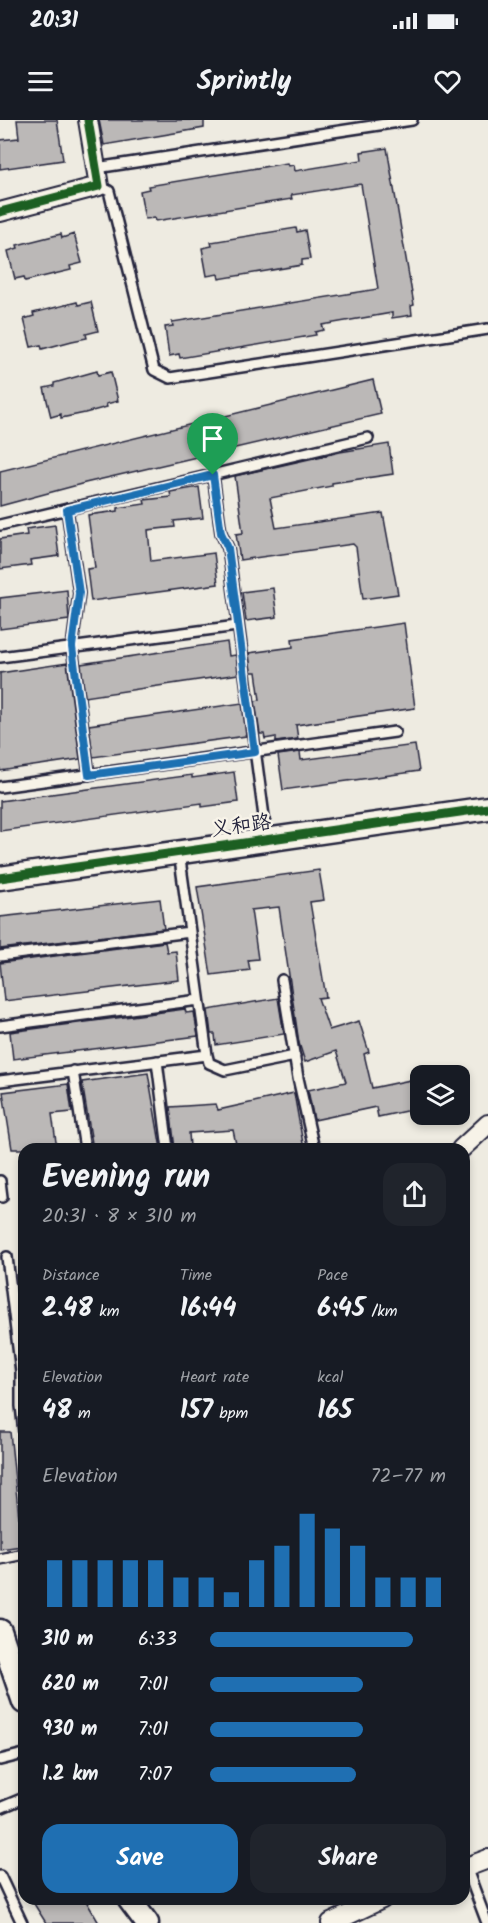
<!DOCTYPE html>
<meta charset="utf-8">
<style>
:root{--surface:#171b24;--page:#20242c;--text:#f1f3f6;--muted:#9ea1a6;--accent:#1f6fb2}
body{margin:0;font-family:Kalam,"LXGW WenKai TC",sans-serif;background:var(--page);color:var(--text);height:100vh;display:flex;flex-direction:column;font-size:22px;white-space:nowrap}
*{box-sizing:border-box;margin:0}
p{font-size:20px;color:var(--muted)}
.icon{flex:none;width:33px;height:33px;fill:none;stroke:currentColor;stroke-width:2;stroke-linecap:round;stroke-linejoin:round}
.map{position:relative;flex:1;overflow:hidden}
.side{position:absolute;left:18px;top:1023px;width:452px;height:762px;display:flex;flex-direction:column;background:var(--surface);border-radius:18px;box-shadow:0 3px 9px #0003}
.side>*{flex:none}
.fabs{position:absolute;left:410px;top:945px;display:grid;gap:12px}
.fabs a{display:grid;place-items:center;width:60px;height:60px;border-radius:12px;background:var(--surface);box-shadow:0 3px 9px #0003;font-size:30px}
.pin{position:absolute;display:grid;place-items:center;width:51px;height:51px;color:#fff;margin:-62px -26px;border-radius:50% 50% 50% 0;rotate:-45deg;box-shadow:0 0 6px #0007}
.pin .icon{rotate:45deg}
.round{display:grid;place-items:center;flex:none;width:63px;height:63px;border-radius:18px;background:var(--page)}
.overview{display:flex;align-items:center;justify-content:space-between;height:102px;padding:0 24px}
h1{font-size:33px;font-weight:800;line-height:45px}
.stats{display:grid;grid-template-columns:repeat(3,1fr);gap:9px;height:102px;padding:6px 24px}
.stats div{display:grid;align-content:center}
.stats b{font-size:26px;font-weight:800}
.stats small{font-size:16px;font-weight:400}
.stats p{font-size:16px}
.chart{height:168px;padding:12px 24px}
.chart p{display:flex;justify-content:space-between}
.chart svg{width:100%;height:108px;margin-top:6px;stroke:var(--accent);stroke-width:6}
.button{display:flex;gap:12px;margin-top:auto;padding:12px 24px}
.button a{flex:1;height:69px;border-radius:18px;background:var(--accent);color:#fff;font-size:24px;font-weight:800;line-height:69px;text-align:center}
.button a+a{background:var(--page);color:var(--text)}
ul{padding:0 24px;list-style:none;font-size:20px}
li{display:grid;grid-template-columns:96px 72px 1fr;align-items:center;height:45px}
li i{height:15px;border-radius:8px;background:var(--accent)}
.status{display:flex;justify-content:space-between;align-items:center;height:42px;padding:0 30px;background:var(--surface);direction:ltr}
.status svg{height:16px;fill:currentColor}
header{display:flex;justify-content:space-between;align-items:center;height:78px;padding:0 24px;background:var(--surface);font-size:27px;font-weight:800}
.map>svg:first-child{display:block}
.building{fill:#bbb8b7;stroke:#22223b;stroke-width:1.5}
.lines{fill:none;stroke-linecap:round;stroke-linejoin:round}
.service-casing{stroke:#22223b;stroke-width:14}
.minor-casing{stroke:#22223b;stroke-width:22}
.tertiary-casing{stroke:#22223b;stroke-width:27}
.service{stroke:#f7f3e8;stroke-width:9}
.minor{stroke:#f7f3e8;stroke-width:18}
.tertiary{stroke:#f7f3e8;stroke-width:22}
.cycleway-casing{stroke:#f7f3e8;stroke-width:13}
.cycleway{stroke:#1b5e20;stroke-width:9}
.route-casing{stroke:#fff;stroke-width:12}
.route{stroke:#1f6fb2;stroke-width:8}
.labels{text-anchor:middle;stroke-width:5;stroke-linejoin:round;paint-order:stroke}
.street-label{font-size:20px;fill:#22223b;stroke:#f7f3e8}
</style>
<div class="status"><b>20:31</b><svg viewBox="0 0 49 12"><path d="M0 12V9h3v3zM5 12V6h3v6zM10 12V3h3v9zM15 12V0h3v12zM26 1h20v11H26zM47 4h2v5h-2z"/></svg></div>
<header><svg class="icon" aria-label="menu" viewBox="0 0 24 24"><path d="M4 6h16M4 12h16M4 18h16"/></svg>Sprintly<svg class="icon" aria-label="heart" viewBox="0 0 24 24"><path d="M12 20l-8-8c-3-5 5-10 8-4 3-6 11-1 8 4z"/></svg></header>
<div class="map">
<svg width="488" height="1803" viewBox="0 0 488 1803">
<rect width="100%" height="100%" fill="#eeebe1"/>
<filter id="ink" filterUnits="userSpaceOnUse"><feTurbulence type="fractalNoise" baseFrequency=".0167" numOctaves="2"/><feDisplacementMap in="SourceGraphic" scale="12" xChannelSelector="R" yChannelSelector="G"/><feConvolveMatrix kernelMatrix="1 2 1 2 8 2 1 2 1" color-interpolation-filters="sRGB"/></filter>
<g filter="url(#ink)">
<path class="building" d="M17,0H57L63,40L0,49V20L19,18Z
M99,0H204V8L104,25Z
M387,28L414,185L411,186L412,195L392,198V193L322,205L324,210L315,212L316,215L180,238L179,234L169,236L165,207L173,206L172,202L378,169L361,64L291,75L292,79L156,101L155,98L145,99L140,71L149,69L148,66L287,43L288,46L294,45L295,51L362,40L361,32Z
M296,108L297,112L305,110L310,139L302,140V145L219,159L218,154L207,156L202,128L212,126L211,122Z
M61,114L62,118L74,114L82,143L70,146L71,150L54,154L25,161L24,157L15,159L8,131L18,128L17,125Z
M77,182L78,185L91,182L98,211L86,214L87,218L72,221L42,229L41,225L31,227L24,199L34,196L33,193Z
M97,251L98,255L111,252L118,281L106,284L107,287L85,293L61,298V294L51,297L44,268L54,266V263Z
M373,260L381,294L85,363L0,386V351Z
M389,324L393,354L332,363V366L270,378L276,408L383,393L398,474L363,479L356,427L353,424L240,440L236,414L243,413L235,356L340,332Z
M199,367L203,398L174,401L175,407L148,410L151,441L214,433L218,464L91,481L87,449L95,448L88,395L118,391V388L145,384L144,380L171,377L170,372Z
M55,405L59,436L30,440L31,445L0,449V419L27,415L26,409Z
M273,468L277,497L246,501L242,472Z
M67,470L69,500L0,509V478Z
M404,503L415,588L296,605L298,619L276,622V617L265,619L264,614H260L255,581L260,580L256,552H251L249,533L293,527L292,519Z
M227,522L229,536L236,535L238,554L85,577L81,544Z
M67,543L80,639L0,651V553Z
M242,583L246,616L93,637L89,605Z
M415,625L419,651L283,670L278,635L300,632L301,640Z
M234,652L238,682L202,687V683L0,711V681L192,655V658Z
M319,750L324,780L310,782L326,877L318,878L329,910L359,901L369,932L364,934L372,968L420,958V988L378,997L376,987L314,1000L308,970L346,962L336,931L305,942L299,923L279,787L251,790L258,839L248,840L250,850L211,855L197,767Z
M160,779L164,809L0,829V797Z
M165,822L167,832L176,831L179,860L4,881L0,843Z
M278,878L284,914L216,925L215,914H211L208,890Z
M185,889L186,893L194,892L198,916L13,939L10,912Z
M148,953L161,1029H93L82,962Z
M68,964L72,992L52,994L57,1029H12L3,972Z
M294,973L304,1029H237L233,1010L189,1013L190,1027L175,1029L170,987L216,984L218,990Z
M0,1312H10L22,1426L0,1429Z
M31,1779H85L99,1803H46Z"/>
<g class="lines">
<g class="service-casing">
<path id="service" d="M96,48L412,0
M99,66L109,71L154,250L170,258L488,209
M213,355L221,413L228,428L267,719
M67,389L79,473L72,527L89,655
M0,405L368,318
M0,537L237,506
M0,667L395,612
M0,836L190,812
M282,860L298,958L314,1029
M0,906L199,880
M207,935L209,943L225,950L295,936
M157,941L168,1029
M73,951L85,1029
M0,961L207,935L179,732
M0,1061L2,1077
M7,1137L21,1252V1286L24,1313
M0,1439L24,1434
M0,1640L24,1634
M0,1688L24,1678
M466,1747L487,1803
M0,1756L22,1803"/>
</g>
<g class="minor-casing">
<path id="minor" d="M0,92L99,66L88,0
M461,1029L488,1004
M464,1748L488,1739
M331,1803L382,1779"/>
</g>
<g class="tertiary-casing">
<path id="tertiary" d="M0,758L488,688
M0,1511L24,1582
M129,1779L147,1803"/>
</g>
<use href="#service" class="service"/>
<use href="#minor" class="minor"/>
<use href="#tertiary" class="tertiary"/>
<g class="cycleway-casing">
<path id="cycleway" d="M0,92L99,66L88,0
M0,758L488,688"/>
</g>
<use href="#cycleway" class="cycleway"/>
</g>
</g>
<g class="lines" filter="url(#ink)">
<g class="route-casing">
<path id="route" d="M213,355L221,413L228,428L255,632L89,655L72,527L79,473L67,390Z"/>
</g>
<use href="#route" class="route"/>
</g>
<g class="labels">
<g class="street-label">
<text transform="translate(241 705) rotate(-8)" y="7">义和路</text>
</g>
</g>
</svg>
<div class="fabs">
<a><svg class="icon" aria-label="layers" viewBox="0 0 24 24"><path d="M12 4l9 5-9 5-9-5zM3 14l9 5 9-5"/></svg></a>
</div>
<div class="pin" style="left:213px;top:355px;background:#1e9e55"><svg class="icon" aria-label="arrive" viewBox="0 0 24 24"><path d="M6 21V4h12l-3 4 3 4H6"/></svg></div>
<section class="side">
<div class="overview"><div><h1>Evening run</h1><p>20:31 · 8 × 310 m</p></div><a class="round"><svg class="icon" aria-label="share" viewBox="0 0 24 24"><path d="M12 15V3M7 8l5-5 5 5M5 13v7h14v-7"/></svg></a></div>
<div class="stats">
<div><p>Distance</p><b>2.48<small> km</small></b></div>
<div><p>Time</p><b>16:44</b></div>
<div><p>Pace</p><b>6:45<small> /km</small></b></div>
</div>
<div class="stats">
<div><p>Elevation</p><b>48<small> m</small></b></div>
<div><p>Heart rate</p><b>157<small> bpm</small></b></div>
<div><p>kcal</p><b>165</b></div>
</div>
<div class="chart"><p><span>Elevation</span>72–77 m</p>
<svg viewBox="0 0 160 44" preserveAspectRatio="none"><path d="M5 44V25M15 44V25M25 44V25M35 44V25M45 44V25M55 44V32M65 44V32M75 44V38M85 44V25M95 44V19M105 44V6M115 44V12M125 44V19M135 44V32M145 44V32M155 44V32"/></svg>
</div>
<ul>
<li><b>310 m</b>6:33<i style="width:86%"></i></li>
<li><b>620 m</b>7:01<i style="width:65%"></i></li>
<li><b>930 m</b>7:01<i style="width:65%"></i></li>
<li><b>1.2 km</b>7:07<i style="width:62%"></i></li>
</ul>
<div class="button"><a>Save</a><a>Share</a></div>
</section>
</div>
